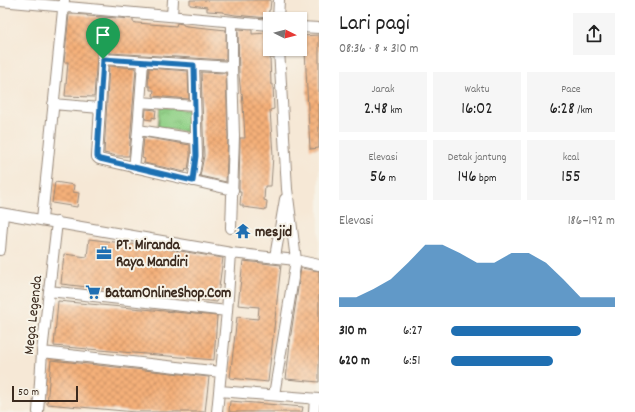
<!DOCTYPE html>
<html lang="id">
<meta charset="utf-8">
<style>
:root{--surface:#fff;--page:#f6f6f6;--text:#222;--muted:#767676;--accent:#1f6fb2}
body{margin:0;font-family:Dekko,sans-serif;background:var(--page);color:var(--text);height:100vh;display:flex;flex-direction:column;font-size:15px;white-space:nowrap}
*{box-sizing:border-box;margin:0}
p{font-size:13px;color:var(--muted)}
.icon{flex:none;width:22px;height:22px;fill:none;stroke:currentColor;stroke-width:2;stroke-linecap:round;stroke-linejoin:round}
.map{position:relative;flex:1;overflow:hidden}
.drawer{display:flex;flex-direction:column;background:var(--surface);width:316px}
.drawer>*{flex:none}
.needle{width:26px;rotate:96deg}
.tools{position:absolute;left:263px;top:12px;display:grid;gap:8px}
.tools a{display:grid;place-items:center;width:44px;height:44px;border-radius:0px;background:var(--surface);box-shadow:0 1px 3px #0004;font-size:20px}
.scale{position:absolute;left:12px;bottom:10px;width:66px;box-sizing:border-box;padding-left:4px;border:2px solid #3b2a1e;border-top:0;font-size:11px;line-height:14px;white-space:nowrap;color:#3b2a1e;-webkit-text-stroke:3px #f7f3e8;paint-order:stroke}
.pin{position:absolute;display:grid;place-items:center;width:34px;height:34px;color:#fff;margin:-41px -17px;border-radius:50% 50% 50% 0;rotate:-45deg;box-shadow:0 0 4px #0007}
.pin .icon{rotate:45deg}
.round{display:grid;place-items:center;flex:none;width:42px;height:42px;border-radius:0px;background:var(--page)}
.overview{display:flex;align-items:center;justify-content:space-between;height:68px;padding:0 20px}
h1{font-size:22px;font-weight:600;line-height:30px}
.stats{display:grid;grid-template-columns:repeat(3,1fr);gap:6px;height:68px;padding:4px 20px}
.stats div{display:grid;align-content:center;border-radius:0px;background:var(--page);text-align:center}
.stats b{font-size:17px;font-weight:600}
.stats small{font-size:11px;font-weight:400}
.stats p{font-size:11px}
.chart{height:112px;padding:8px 20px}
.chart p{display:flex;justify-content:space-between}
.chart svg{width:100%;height:72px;margin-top:4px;fill:var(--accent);opacity:.7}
ul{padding:0 20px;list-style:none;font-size:13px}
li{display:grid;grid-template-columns:64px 48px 1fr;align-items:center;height:30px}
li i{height:10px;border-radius:5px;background:var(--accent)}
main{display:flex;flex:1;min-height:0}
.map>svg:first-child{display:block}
.park{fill:url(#park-crowns);stroke:#677e54}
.building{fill:url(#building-cross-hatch)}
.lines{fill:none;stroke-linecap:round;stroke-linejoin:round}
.minor-casing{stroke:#98897a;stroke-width:12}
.minor{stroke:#fff;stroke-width:10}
.route-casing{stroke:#fff;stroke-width:8}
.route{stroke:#1f6fb2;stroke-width:5}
.labels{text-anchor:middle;stroke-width:4;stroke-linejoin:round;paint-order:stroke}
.poi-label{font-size:15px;font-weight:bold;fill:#3b2a1e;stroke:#f7f3e8;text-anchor:start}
.street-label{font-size:15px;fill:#3b2a1e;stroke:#f7f3e8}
</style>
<main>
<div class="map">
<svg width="319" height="412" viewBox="0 0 319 412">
<defs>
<pattern id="park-crowns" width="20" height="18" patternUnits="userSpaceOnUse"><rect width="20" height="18" fill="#93d289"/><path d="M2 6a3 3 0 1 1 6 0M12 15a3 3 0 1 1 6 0" fill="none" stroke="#80b476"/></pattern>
<pattern id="building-cross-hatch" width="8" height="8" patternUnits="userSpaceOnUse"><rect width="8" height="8" fill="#f5b079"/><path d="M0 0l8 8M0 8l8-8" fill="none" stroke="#c88f63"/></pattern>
</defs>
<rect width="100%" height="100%" fill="#f7f3e8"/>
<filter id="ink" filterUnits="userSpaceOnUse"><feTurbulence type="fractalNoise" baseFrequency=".025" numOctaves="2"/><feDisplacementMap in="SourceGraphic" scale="8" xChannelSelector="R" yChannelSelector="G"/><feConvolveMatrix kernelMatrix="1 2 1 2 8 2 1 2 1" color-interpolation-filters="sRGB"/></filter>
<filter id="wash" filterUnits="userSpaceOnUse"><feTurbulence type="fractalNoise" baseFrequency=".012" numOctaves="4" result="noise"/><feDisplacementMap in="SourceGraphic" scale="16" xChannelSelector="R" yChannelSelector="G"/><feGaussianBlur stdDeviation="0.9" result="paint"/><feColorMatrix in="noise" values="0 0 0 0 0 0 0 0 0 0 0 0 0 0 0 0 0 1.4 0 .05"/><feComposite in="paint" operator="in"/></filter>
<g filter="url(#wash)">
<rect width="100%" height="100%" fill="#f6e8d6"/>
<path class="park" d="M160,107L189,110L190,133L158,127Z"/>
<g id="blocks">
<path class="building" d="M190,0H271L270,10H269L268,18L235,15L224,13V12L207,11V7L190,5Z
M69,14L87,15V16L133,19V22L137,23L176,26L177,23L183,24V25L187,26L226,30V60L110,53V38L107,35H101L98,41L94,97L65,96L68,62H64Z
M238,29L252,30V34L268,33V37H270V50H273V58H270L271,84H273L274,109L270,110L273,155L271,186H265L264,200L267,201L266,210L243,207V205H240L241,192H239V187L240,138H245L243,104L242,93L241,94L239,75Z
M319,35V148L310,149L305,50H300V36Z
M109,66L136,68L129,156H117L104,153Z
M149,68L188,71L189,99L153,96L154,90H150V86H148Z
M201,72L226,73L228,136L226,182L200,176L204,156Z
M146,109L156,110L155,118L152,117V120L145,119Z
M144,137L190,145V156L188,170L186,169L185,172L144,163L145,159L142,158Z
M55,182L74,185L73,192L79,193L77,207L52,203Z
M89,239L156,247L223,258L217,302L61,284L64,254L87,257Z
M243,261L281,265L268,382L230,378L237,317L258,319L259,307L238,305Z
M301,268L319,271V382L286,379L291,334Z
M58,301L217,316L214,360L54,346Z
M51,360L209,377L205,412H135L47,404Z
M230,401L303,407L302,412H229Z"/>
</g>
</g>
<g filter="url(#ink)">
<use href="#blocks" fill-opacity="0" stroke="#98897a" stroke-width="1"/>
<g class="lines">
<g class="minor-casing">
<path id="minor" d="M0,1L270,25
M172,16L173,0
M278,19L279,0
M300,27L319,28
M104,41L97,157L99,159L233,190
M103,59L232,67
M140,102L194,106
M53,104L100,108
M138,130L196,139
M134,168L138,130L143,62
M193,181L197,156L194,65
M0,213L231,253L296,260L319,265
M42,219L64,0
M231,228L234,136L232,67V22
M0,250L3,214
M275,257L285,199
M49,291L227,311
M42,352L221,372
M219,391L319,399
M274,395L296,260L287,189L279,49
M38,412L42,352L57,222
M217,412L227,311L231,253
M314,412L315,399"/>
</g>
<use href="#minor" class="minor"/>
</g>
</g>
<g class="lines" filter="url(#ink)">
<g class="route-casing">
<path id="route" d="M103,59L194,65L196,156L193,181L100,159L97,157V153Z"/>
</g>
<use href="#route" class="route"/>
</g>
<defs>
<g id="temple-bare" transform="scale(1.2)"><path d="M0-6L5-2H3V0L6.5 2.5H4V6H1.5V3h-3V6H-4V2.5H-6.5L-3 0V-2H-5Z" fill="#1f6fb2" stroke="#f7f3e8" stroke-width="2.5" paint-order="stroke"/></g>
<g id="office-bare" transform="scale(1.2)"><path d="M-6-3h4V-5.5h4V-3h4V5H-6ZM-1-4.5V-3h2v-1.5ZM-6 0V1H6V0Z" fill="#1f6fb2" stroke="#f7f3e8" stroke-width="2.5" paint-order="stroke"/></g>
<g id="supermarket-bare" transform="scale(1.2)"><path d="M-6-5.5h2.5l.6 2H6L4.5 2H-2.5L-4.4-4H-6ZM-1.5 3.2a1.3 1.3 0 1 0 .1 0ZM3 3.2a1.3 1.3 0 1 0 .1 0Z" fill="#1f6fb2" stroke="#f7f3e8" stroke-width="2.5" paint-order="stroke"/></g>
</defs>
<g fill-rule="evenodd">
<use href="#temple-bare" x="243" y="231"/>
<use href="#office-bare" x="104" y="253"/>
<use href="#supermarket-bare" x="93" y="292"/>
</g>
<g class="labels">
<g class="poi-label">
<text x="255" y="236">mesjid</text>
<text x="116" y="249">PT. Miranda<tspan x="116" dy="17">Raya Mandiri</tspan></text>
<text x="105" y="297">BatamOnlineShop.Com</text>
</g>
<g class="street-label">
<text transform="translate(32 315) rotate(-84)" y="5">Mega Legenda</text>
</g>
</g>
</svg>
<div class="tools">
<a><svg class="needle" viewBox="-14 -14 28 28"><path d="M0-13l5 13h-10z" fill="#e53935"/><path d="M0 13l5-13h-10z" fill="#767676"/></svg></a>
</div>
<div class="scale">50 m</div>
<div class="pin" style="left:103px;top:59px;background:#1e9e55"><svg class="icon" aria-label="arrive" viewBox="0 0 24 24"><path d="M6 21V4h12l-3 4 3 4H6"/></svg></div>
</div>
<section class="drawer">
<div class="overview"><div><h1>Lari pagi</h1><p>08:36 · 8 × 310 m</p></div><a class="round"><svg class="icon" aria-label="share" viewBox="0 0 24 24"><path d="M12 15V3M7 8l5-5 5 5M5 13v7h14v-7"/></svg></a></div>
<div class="stats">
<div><p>Jarak</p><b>2.48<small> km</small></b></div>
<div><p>Waktu</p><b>16:02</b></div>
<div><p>Pace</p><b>6:28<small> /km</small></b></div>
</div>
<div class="stats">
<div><p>Elevasi</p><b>56<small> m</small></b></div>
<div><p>Detak jantung</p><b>146<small> bpm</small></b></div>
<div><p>kcal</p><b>155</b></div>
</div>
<div class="chart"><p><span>Elevasi</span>186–192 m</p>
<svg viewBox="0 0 160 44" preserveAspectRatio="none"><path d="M0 44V38L10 38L20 33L30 27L40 17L50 6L60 6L70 11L80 17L90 17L100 11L110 11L120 17L130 27L140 38L150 38L160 38V44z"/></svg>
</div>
<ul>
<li><b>310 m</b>6:27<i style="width:79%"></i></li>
<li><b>620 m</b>6:51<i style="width:62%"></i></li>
</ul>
</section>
</main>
